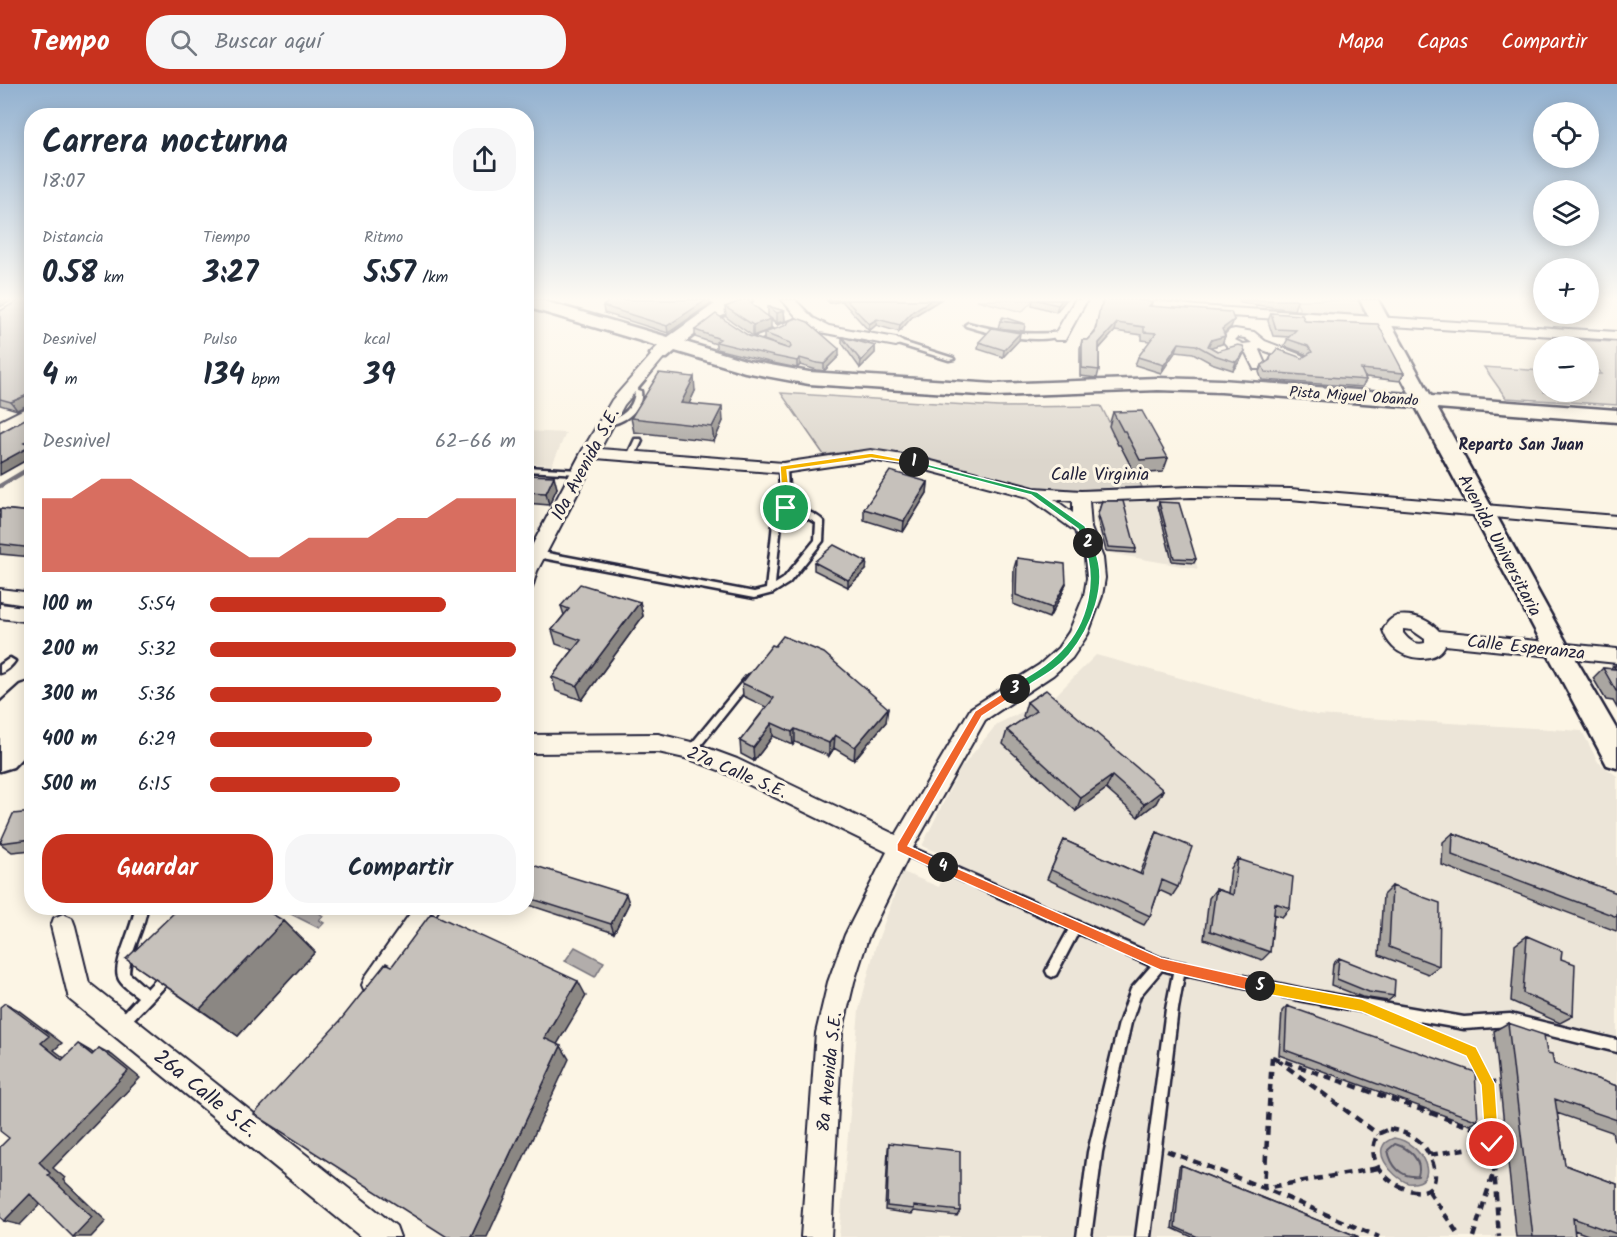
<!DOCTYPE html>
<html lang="es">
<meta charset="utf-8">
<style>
:root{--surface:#fff;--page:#f6f6f7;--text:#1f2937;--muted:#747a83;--accent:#c8321e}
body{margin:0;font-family:Kalam,sans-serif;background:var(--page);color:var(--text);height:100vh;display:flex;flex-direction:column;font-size:22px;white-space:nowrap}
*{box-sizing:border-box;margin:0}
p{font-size:20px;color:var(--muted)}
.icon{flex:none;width:33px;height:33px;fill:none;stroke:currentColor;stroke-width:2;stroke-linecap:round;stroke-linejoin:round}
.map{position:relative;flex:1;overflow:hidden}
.details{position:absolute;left:24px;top:24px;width:510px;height:807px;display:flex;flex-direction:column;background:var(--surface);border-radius:24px;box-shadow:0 3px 15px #0003}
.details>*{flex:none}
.tools{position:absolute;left:1533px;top:18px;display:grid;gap:12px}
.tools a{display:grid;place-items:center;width:66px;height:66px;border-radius:50%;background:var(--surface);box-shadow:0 3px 15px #0003;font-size:30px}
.pin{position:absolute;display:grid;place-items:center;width:51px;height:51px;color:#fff;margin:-26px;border:3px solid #fff;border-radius:50%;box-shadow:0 2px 6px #0007}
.km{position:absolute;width:30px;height:30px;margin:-15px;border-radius:50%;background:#222;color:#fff;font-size:16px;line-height:30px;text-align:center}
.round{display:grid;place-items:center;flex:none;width:63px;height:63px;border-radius:24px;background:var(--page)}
.headline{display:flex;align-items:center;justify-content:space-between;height:102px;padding:0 18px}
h1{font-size:33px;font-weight:800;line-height:45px}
.metrics{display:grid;grid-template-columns:repeat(3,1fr);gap:9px;height:102px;padding:6px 18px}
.metrics div{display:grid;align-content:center}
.metrics b{font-size:30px;font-weight:800}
.metrics small{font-size:16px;font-weight:400}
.metrics p{font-size:16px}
.chart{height:168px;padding:12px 18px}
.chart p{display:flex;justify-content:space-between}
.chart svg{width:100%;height:108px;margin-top:6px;fill:var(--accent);opacity:.7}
.action{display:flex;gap:12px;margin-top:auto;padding:12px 18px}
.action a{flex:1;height:69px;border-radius:24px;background:var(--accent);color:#fff;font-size:24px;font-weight:800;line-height:69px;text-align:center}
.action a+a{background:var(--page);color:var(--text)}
ul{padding:0 18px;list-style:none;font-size:20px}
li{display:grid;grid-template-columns:96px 72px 1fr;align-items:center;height:45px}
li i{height:15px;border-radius:8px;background:var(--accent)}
header{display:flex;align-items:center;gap:36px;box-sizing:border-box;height:84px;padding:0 30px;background:var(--accent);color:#fff}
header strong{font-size:28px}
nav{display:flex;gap:33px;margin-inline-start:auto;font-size:21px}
.search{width:420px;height:54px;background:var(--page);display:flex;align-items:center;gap:15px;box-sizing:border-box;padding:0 21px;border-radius:24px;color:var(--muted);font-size:22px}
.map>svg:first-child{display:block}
.built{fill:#ece5d8}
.green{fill:#dcd6cc;stroke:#7f7c84;stroke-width:1.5}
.water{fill:#b2adab;stroke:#78757e;stroke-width:1.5}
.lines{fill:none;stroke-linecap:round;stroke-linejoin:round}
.shore{stroke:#5c5a68;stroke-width:2}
.stream{stroke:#78757e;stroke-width:4.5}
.lane-casing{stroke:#22223b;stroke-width:5}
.street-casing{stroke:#22223b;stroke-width:4}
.secondary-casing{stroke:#22223b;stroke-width:5}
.highway-casing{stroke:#22223b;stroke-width:5}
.path-far1{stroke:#22223b;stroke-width:2;stroke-dasharray:4.5 3;stroke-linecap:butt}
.path{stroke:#22223b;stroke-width:4.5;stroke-dasharray:8 6;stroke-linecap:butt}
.lane{fill:#fcf5e5;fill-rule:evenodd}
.street{fill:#fcf5e5;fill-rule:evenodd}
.secondary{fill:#fcf5e5;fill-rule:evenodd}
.highway{fill:#fcf5e5;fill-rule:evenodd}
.wall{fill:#aaa6a1;stroke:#22223b;stroke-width:1.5}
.shaded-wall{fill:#8b8783;stroke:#22223b;stroke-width:1.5}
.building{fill:#c6c1bb;stroke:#22223b;stroke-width:1.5}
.split-1{fill:#f5b400;stroke:#fff;stroke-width:1.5}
.split-2{fill:#22a559;stroke:#fff;stroke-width:1.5}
.split-3{fill:#22a559;stroke:#fff;stroke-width:1.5}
.split-4{fill:#f0652b;stroke:#fff;stroke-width:1.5}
.split-5{fill:#f0652b;stroke:#fff;stroke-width:1.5}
.split-6{fill:#f5b400;stroke:#fff;stroke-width:1.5}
.labels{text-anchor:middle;stroke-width:6;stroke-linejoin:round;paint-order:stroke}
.far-street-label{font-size:15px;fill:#22223b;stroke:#fcf5e5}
.far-neighbourhood-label{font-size:16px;font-weight:bold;fill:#22223b;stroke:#fcf5e5}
.street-label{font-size:18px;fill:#22223b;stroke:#fcf5e5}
.near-street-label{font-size:21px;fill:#22223b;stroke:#fcf5e5}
</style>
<header>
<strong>Tempo</strong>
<div class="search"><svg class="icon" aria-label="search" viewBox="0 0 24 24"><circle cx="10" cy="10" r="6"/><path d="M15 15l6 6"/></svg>Buscar aquí</div>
<nav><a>Mapa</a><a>Capas</a><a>Compartir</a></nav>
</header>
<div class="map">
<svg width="1617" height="1153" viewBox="0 0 1617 1153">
<rect width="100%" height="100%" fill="#fcf5e5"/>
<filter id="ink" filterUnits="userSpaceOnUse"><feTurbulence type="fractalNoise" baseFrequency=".0167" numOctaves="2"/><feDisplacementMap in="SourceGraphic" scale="12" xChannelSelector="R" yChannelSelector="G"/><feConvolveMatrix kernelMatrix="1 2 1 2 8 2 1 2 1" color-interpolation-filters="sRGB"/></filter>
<g filter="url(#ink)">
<path class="built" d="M526,347L566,349L552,381L527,379Z
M1177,415L1198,485L1104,468L1094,433L1099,419Z
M1096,571L1316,631L1582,647L1598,678L1617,692V1153H839L859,926L875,864L903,788L939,803L950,774L922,762L960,685L997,640L1055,612Z"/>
<path class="green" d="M977,216H1033L1022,228Z
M1295,216H1359L1368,231L1255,224L1300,226Z
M1572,256L1617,258V321L1506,314L1484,283L1543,287L1544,308H1588L1589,290H1601L1589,275L1588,262H1578Z
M781,309L998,323L1101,322L1142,403L1064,407L1031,405L916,374L863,366L824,371Z"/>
<path class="water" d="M292,824H313L323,832L319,836L324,839L319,844L287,828Z
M575,863L604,878L595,893L565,877Z
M1394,1054C1423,1058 1443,1102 1408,1099C1392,1093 1366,1063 1394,1054Z"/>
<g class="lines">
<path class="shore" d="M1395,1060C1409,1064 1423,1076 1418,1092C1401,1094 1391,1082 1388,1066Z"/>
<path class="stream" d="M0,402L32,383"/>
<g class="lane-casing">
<path id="lane" d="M760,232H764L777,242L797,235L800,237L776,246L760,234Z
M968,239C1001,248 1027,252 1061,248L1064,250C1040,262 991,250 966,242L965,241Z
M775,246L777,247V249L752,258L749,256Z
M896,256L953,274L954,275L949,276L894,259L893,258Z
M627,303L641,307C644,327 620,342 603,341V339C619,334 633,327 635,308L625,306L624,305Z
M635,355H641L642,357L634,374H628L627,372Z
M780,382H783L787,384C788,401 786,417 804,426C811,429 818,431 824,438L823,457L789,499L773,509L754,514L537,473L533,470L537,467L754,508L766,505L774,430L779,423L788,422C780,411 778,395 780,382ZM793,426L816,439L815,456L783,495L775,500L782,430L784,427Z
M526,383L579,386L583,388L579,390L526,387Z
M10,574L15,577C12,582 5,588 0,589V581Z
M750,590L753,592L755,594L753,596L694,670L691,671L688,670L686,667L688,664L747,592Z
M901,759L1161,874L1303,905L1464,933L1510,930L1617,956V968L1510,942L1464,945L1303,917L1184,891L1178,925L1150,1153H1136L1166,925L1173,889L1162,886L1140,912L1131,939L1102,1068L1091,1153H1077L1088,1068L1119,939L1131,905L1151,882L1078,849L1056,891L1052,893L1048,891L1046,887L1048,883L1069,845L897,767L896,764L897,761Z
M135,824H147C144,847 130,866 129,889L147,905L163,888L167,886L171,888L173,892L171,896L125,944L121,946L117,944L115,940L117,936L138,913C132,908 120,901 118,893C113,880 133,842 135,824Z"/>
</g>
<g class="street-casing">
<path id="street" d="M707,216H722L728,221L722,225Z
M782,216H795L813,234L829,242L896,254L903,258L896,262L820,248L803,240Z
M1075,216H1087L1065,256H1055L1053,253Z
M1119,216H1150L1197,222L1617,248V256L1197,230L1125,220Z
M1235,245L1254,248L1265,257L1304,272L1306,275L1299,279L1260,265L1259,266L1266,282L1264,285H1254L1246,269L1229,264L1221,255L1230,246ZM1238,253L1245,254L1252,259L1243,260L1235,256Z
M659,267L666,271L624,321L600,365L783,379L871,366L916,373L1034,404L1081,407L1192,403L1290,405L1617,432V444L1290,415L1192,413L1089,417L1091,444L1103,474L1105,494L1102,512L1088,550L1072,574L1053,591L985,636L909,771L868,854L854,898L842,949L831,1153H801L816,949L828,898L845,851L887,768L721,687L689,675L658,668L526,669V651L658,650L691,658L737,675L896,751L971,624L1039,581L1058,564L1069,548L1084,512L1087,494L1085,474L1075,447L1028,413L915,383L871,376L783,389L596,374L537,487L532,504L526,506V473L581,369L612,316L654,268ZM1054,415L1073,417V429Z
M32,321V331L0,348V337Z
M0,505L32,509V522L0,517Z
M0,520L32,524V538L0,534Z
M1397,532C1413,530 1428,535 1439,547L1617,565V579L1445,561C1436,580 1406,576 1393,563C1388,558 1385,552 1383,546C1387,539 1389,535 1397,532ZM1403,545L1412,546L1425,555V559C1416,562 1408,556 1403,549Z
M414,824H440L384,910L375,914L366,910L362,901L366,892Z
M63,830L72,834L75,842L89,899L396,1142L400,1153H361L69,915L51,842L54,834Z"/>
</g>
<g class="secondary-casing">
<path id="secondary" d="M526,216H540L668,253L713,221L726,216H752L749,220L715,235L685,258L748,277L809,288L995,300L1158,294L1221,296L1410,310L1360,216H1378L1431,312L1617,326V338L1437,324L1567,560L1617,646V684L1607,681L1416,323L1221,308L1158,306L995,312L809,300L745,288L675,267L667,274H653L650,270L658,262L526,223Z"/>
</g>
<g class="highway-casing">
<path id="highway" d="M32,597V663L13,683L0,687V619L20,601Z"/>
</g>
<path class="path-far1" d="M526,262L530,264"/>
<path class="path" d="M1424,948L1471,968L1488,1000L1499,1153
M1272,973L1264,1104L1379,1084
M1272,973L1490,1050
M1276,975L1378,1050
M1488,1000L1499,996
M1389,1045C1407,1048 1422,1055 1430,1072C1459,1139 1350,1099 1378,1050Z
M1167,1067L1264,1104L1379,1153
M1430,1071L1492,1060
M1429,1107L1460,1153
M1473,1153L1493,1090"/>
<use href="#lane" class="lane"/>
<use href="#street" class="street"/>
<use href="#secondary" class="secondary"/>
<use href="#highway" class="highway"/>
</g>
<path class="wall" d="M32,216V329L28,324V321L17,326L0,321V227Z
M599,216H710V220L668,249L604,229L603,222L608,218Z
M826,216H940L912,233L899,248L876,241L869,247L842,217L830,219Z
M1033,216H1066L1056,228L1032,221Z
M1103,216H1136L1152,218L1151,222L1231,243L1224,249L1225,252L1222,260L1210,263L1217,267H1245L1241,275L1233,286L1211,279L1193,269L1176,267L1161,289L1135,281L1138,273L1150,257L1142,256V251L1115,247L1099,265V286L1097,294L1080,292V264L1082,256H1088L1094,249Z
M1239,216H1297V217L1294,226L1241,219Z
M768,222L784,227L785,237L777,239L768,232Z
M725,223L771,245L753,252L726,233Z
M1271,229L1305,237L1404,289L1400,297L1365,293L1366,296L1362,303L1262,296L1259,288L1262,281L1268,278L1271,272L1302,274L1306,271L1305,270L1284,262L1289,253L1273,252L1268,237Z
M1000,237L1025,240L1024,247L998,244Z
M695,246L749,252L786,264L764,256V249L839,272L824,287L817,286L800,281L797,284L773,279L716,265V260L695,253Z
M842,253L875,262V269L860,284L842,259Z
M1019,256L1003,273L978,265L979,258Z
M695,307L689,319L723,337L714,357L634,348L631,334Z
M1113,328L1168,374L1163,388L1135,390L1120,361H1118L1109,342Z
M526,391L557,404L549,421L526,419Z
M928,398L927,409L903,448L864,436V425Z
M1102,417L1136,465L1135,469L1106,467L1097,434Z
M1159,418L1196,475L1194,479L1172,477L1158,422Z
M0,425L32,428V473L0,470Z
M1017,474L1066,499L1063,508L1049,534L1013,520L1014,484Z
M814,478L866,486L848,503L814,486Z
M640,518L643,532L582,616L556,607L552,593L573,566L556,560L552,546L564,531L561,522Z
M1613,582H1617V624L1613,617L1606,616L1593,594L1603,584L1610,585Z
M742,599L886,638L854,676L834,664L829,672L795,658L793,661L773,652L754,677L741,670L740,657L766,623L743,612Z
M1027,618L1163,706L1156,719L1138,733L1106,705L1076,727L1003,660L1007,646L1025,634L1023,632Z
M32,728V766L12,768L0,759V757Z
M1157,748L1178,803L1172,812L1159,806L1150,832L1144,841L1047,795L1064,756L1140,790L1152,758Z
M1453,749L1617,809V846L1616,847L1442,781L1443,758Z
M1238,775L1290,824L1282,833L1274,830L1270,868L1262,876L1204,855L1209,814L1216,805L1228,809L1231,784Z
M526,779L629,819L614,849L526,820Z
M1392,802L1439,882L1428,890L1379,871L1383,811Z
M284,837L315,868L238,952L126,875Z
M1527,852L1561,875L1573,932L1560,939L1511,917L1515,861Z
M1339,874L1394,912L1388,917L1362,913L1331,901L1333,880Z
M1287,922L1478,1037L1470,1041L1279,971L1282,927Z
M1508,939L1547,969L1554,980L1617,1002V1058L1614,1057L1612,1048L1557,1029L1565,1081L1617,1100V1153H1593L1574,1146L1575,1153H1516L1494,947Z
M889,1059L960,1127L957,1132L914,1127L912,1130L885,1126L888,1065Z
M1181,1081L1359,1153H1192L1172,1144L1179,1083Z"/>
<path class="shaded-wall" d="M0,216H13L0,223Z
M706,216H710V220L668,249L667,242Z
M830,216H842V217L830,219Z
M931,216H940L912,233L899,248L900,241L913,227Z
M1062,216H1066L1056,228L1058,221Z
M526,227L531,246L526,248Z
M784,227L785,237L777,239V229Z
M771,235V245L753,252V241Z
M877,235L876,241L869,247V240Z
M1234,236L1231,243L1219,253L1222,245Z
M1117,239L1115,247L1097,267L1099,259Z
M1020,249L1019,256L1003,273L1004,266Z
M1225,252L1222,260L1208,264L1206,267L1211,256Z
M1179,259L1176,267L1161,289L1164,281Z
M875,262V269L860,284L861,277Z
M839,265V272L824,287V280Z
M1245,267L1241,275L1233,286L1236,278Z
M800,274V281L797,284V277Z
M694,293L695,307L683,333L681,319Z
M27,311L32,319L17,326L11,318Z
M722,323L723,337L714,357L712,343Z
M32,355V373L0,391V379L24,359Z
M554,392L557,404L549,421L546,409Z
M928,398L927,409L903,448L904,437Z
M867,478L866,486L848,503V496Z
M1066,499L1063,508L1049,534L1052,524Z
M640,518L643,532L582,616L577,602Z
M888,624L886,638L854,676L855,663Z
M772,639L773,652L754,677L753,664Z
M795,645V658L793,661L792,648Z
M835,651L834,664L829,672V659Z
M1112,692L1106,705L1076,727L1081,714Z
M1163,706L1156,719L1138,733L1144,720Z
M626,810L629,819L614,849L611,840Z
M284,837L315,868L238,952L200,925Z
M578,897L586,912L553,967L544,954Z
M5,919L18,926L62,959L54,966L75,982L62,976L41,959Z
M78,960L90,967L105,978L92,971Z
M561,962L569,975L487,1153H471Z
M99,964L112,971L140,994L53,1084L65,1094L63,1096L106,1137L91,1153H73L39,1078Z
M30,1110L45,1115L20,1141L4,1137Z"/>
<path class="building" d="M19,216H32V325L28,324L27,311L11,318L0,315V227Z
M612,216H706L667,242L603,222Z
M743,216H747L771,235L753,241L725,223Z
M846,216H931L913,227L900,241L877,235L869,240Z
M1037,216H1062L1058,221Z
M1105,216H1136L1152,218L1149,222L1231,228L1234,236L1222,245L1225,252L1211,256L1208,262L1217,267L1238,261L1243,262L1245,267L1236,278L1214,271L1196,261L1179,259L1164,281L1138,273L1156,249L1144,248V243L1117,239L1099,259V286L1082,284V256H1088L1095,249L1100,223Z
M768,222L784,227L777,229Z
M1271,229L1302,231L1305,237L1378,240L1404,289L1361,285L1366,296L1265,288L1262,281L1270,276L1271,272L1277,265L1302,274L1312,268L1308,262L1287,255L1296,246L1276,245Z
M716,230L749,252L789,265L791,263L790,259L764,249L787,241L789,237L797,234L808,238L839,265L824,280L817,279L800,274L797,277L773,272L716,258L720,255L695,246Z
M1003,233L1025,240L1000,237Z
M992,244L1020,249L1004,266L979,258Z
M842,253L875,262L861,277Z
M659,289L694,293L681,319L722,323L712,343L631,334Z
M1142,327L1168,374L1140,376L1125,347H1123L1113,328Z
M32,331V355L24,359L31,362L0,379V349Z
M890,387L928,398L904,437L864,425Z
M526,391L554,392L546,409L526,408Z
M1102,417H1123L1136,465L1108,463L1098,430Z
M1159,418L1179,419L1196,475L1174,474Z
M0,425L32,428V464L0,460Z
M834,461L867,478L848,496L814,478Z
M1017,474L1065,480L1066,499L1052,524L1016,511Z
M580,500L640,518L577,602L552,593L581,556L552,546L569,525L561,522Z
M783,552L824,569L888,624L855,663L835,651L829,659L795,645L792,648L772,639L753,664L740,657L774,614L742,599L772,561L775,562Z
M1613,582H1617V607H1616L1603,584L1616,585Z
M1046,606L1163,706L1144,720L1112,692L1081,714L1007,646L1036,627L1027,618Z
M32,728V755L0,759L13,730Z
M1157,748L1192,763L1178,803L1162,796L1150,832L1051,786L1064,756L1142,791Z
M1453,749L1617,809V833L1452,771Z
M1238,775L1293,793L1290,824L1275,819L1270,868L1210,847L1216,805L1233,811Z
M526,779L626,810L611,840L526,813Z
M1392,802L1440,819L1439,882L1389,863Z
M179,824H262L284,837L200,925L126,875Z
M431,829L578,897L544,954L561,962L471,1153H447L254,1030L339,938L386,879L392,882Z
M1527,852L1562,867L1561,875L1575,880L1573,932L1523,909Z
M1339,874L1395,896L1394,912L1369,908L1337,895Z
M5,919L49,952L41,959L62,976L78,960L92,971L99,964L128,987L39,1078L50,1089L48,1091L92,1133L73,1153L30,1110L4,1137L0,1133V1063L9,1054L0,1047V923Z
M1287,922L1475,988L1478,1037L1285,966Z
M1508,939L1544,951L1547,969L1552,970L1554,980L1617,1002V1036L1555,1015L1565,1081L1617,1100V1150L1573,1134L1575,1153H1533Z
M889,1059L960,1067V1127L914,1122V1125L887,1122Z
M1181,1081L1359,1153H1198L1175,1143Z"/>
</g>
<linearGradient id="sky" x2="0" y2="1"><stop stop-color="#92b1d0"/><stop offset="0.57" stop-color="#fefaf3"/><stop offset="1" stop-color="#fefaf3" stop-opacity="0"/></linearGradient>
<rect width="1617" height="377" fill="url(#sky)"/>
<path class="split-1" d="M871,369L918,378L914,380L871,374L787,386L790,414L797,424L786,427L782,424L787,421L782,415L780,382Z"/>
<path class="split-2" d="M911,376L1037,408L1085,442L1092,459L1085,461L1078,445L1031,411L911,379Z"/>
<path class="split-3" d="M1088,456C1093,459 1093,461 1095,467C1109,500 1091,544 1069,571C1059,583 1045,591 1032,599C1025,604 1019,609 1011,608V602C1029,592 1047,582 1061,567C1088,539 1098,495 1083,459Z"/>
<path class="split-4" d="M1015,601L1019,602V608L982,632L908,762L947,780V787H939L897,767V760L975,627Z"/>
<path class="split-5" d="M943,778L1161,874L1260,896L1265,898L1267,902L1265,907L1260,909L1160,886L939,787V780Z"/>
<path class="split-6" d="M1260,896L1362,915L1476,963L1495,1000L1499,1060L1497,1065L1492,1067L1487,1065L1485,1060L1481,1001L1466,972L1362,928L1260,909L1256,907L1254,902L1256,898Z"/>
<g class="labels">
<g class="far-street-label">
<text transform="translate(1354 312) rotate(4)" y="5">Pista Miguel Obando</text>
</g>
<g class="far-neighbourhood-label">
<text x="1521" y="366">Reparto San Juan</text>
</g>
<g class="street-label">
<text transform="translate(585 380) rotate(-62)" y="6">10a Avenida S.E.</text>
<text x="1100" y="396">Calle Virginia</text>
<text transform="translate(1500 461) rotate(62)" y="6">Avenida Universitaria</text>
<text transform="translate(1526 563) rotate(6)" y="6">Calle Esperanza</text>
<text transform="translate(737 688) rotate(23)" y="6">27a Calle S.E.</text>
<text transform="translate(829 988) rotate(-84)" y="6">8a Avenida S.E.</text>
</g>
<g class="near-street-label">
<text transform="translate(206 1009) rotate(39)" y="7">26a Calle S.E.</text>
</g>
</g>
</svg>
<div class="tools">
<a><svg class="icon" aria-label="locate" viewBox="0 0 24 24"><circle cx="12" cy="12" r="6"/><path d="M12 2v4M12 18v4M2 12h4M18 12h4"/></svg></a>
<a><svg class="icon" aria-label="layers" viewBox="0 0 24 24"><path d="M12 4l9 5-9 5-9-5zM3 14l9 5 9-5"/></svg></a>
<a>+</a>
<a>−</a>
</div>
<div class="pin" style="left:786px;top:424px;background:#1e9e55"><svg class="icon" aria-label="arrive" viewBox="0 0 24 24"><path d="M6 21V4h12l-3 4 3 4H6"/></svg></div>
<div class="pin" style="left:1492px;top:1060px;background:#d93025"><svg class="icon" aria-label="check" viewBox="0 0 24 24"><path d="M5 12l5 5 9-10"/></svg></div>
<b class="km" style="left:914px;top:378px">1</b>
<b class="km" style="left:1088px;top:459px">2</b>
<b class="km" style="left:1015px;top:605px">3</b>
<b class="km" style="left:943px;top:783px">4</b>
<b class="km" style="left:1260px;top:902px">5</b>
<section class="details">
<div class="headline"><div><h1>Carrera nocturna</h1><p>18:07</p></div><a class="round"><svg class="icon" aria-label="share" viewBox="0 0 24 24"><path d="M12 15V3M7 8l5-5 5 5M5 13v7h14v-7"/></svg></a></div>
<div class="metrics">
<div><p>Distancia</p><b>0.58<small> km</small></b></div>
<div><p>Tiempo</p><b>3:27</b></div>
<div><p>Ritmo</p><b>5:57<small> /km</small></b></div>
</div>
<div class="metrics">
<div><p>Desnivel</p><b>4<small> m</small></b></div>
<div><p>Pulso</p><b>134<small> bpm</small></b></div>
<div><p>kcal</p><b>39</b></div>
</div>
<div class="chart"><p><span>Desnivel</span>62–66 m</p>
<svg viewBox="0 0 160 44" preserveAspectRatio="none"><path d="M0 44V14L10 14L20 6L30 6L40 14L50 22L60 30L70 38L80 38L90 30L100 30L110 30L120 22L130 22L140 14L150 14L160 14V44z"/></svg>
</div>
<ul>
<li><b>100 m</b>5:54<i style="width:77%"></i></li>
<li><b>200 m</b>5:32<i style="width:100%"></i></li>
<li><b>300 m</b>5:36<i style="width:95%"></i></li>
<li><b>400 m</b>6:29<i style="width:53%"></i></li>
<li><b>500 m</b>6:15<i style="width:62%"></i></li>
</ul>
<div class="action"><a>Guardar</a><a>Compartir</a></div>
</section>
</div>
